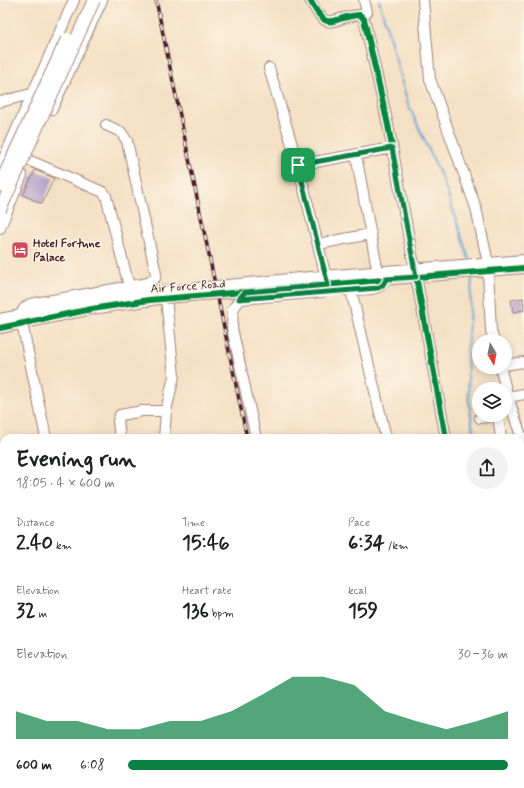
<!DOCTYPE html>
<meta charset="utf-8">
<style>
:root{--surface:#fff;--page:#f2f2f2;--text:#202124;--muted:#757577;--accent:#0b8043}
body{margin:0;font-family:Mynerve,sans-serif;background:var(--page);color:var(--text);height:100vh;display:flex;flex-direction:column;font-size:15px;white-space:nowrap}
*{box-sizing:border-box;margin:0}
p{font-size:13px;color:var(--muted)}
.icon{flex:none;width:22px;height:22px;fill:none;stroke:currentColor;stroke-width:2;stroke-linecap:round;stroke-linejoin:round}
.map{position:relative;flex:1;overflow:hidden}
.details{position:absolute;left:0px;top:434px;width:524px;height:354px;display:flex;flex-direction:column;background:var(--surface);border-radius:12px 12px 0 0;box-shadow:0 2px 10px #0003}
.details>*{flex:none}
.needle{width:26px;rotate:170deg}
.buttons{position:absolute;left:472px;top:334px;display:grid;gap:8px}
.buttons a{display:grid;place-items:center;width:40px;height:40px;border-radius:50%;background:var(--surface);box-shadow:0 2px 10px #0003;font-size:20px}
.pin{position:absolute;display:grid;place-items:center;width:34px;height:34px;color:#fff;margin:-17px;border-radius:8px;box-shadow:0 2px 6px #0006}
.round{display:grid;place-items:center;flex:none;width:42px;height:42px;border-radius:21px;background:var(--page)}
.head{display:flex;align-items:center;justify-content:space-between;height:68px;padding:0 16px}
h1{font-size:22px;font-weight:800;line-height:30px}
.stats{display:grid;grid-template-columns:repeat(3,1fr);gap:6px;height:68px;padding:4px 16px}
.stats div{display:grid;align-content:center}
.stats b{font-size:20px;font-weight:800}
.stats small{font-size:11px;font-weight:400}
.stats p{font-size:11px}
.chart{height:112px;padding:8px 16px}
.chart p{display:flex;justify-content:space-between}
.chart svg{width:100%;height:72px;margin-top:4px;fill:var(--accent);opacity:.7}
ul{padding:0 16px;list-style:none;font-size:13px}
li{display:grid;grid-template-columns:64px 48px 1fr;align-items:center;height:30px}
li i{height:10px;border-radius:5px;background:var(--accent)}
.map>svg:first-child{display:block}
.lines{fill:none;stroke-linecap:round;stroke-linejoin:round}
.stream{stroke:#5da2d2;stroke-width:2}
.building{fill:#b6a2cb}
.minor-casing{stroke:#9f8078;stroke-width:12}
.minor{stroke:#fff;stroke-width:10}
.rail-casing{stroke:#4a1f2b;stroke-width:3.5}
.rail{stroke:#fcf5e5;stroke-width:2;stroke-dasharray:6;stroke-linecap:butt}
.minor-bridge-casing{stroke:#9f8078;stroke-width:12;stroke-linecap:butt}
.major-bridge-casing{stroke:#9f8078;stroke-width:14;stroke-linecap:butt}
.minor-bridge{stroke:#fff;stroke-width:10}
.major-bridge{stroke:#fff;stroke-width:12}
.cycleway-casing{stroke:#fcf5e5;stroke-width:8}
.cycleway{stroke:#00873e;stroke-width:6}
.route-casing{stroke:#fff;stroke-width:8}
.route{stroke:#0b8043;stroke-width:5}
.labels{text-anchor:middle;stroke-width:3;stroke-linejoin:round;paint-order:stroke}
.poi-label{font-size:12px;font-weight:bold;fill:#4a1f2b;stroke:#fcf5e5;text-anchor:start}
.street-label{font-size:12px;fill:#4a1f2b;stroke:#fcf5e5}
</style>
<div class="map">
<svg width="524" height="788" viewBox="0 0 524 788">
<rect width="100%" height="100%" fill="#fcf5e5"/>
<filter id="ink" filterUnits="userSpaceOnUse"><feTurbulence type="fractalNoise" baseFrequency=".025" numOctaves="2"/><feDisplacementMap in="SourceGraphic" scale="8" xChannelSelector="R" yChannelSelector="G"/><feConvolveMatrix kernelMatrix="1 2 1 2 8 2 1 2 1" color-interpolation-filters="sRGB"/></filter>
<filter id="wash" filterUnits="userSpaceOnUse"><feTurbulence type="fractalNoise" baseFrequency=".012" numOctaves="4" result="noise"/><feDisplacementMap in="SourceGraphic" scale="16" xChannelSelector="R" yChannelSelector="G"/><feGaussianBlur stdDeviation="0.9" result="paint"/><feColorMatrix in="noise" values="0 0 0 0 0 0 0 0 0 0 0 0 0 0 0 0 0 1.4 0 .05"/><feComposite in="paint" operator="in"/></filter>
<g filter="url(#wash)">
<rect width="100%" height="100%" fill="#f4e0c4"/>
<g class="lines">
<path class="stream" d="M379,0L408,104L444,183L469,259
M472,278L467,352L469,401L474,438
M520,544L524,549"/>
</g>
<g id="blocks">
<path class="building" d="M35,170L54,178L42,204L23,195Z
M523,298L524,310L513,312L511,300Z"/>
</g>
</g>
<g filter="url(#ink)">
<use href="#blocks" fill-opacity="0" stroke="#9f8078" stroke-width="1"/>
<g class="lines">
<g class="minor-casing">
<path id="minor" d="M310,0C329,36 331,16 360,15L364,19L388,125L446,438
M423,0L430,79L476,208L488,263
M363,16L367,12L364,0
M269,68L298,165L328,285
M0,102L35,93
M52,109L102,0
M356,155L379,279
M28,160L103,192L106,196L129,286
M298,165L392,148
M0,167L74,0
M0,228L22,175
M318,244L371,234
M488,271L491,330L494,341
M310,277L524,260
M311,286L524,268
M346,290C360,289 379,293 386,279
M351,290L386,438
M245,292L233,309L232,328L256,438
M239,299L322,292
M0,319L108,298L155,292
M0,328L92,309L166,298L174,376L166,411L164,438
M505,365L524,362
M500,367L508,397L524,445
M508,397L524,394
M498,415L501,438
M480,418L499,415
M46,438L22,323C21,313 21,309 30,304L148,283L155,278L156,274L127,141L121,132L106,125
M120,438L118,421L120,415L142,411H166
M520,484L524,483
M520,585L524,586
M0,671L4,670
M520,688L524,685
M0,708L4,724
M520,711L524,710
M0,742L4,740
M520,778L522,788
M30,784V788
M119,784V788
M240,784L241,788
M309,784L310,788
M328,784L329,788
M356,784L357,788
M0,785L10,788
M248,788L261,784
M455,788L457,784"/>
</g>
<use href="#minor" class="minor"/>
<g class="rail-casing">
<path id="rail" d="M156,0L247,438
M319,784L320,788"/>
</g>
<use href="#rail" class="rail"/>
<g class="minor-bridge-casing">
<path id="minor-bridge" d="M155,292L310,277
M166,298L311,286"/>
</g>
<g class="major-bridge-casing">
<path id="major-bridge" d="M0,185L67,39
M0,210L94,0"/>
</g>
<use href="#minor-bridge" class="minor-bridge"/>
<use href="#major-bridge" class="major-bridge"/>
<g class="cycleway-casing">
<path id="cycleway" d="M310,0C329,36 331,16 360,15L364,19L388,125L446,438
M0,328L92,309L149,300L524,268"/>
</g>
<use href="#cycleway" class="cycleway"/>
</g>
</g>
<g class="lines" filter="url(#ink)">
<g class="route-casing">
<path id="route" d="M392,148L416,277L386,279L383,285L378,288L239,299L245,292L328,285L298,165Z"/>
</g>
<use href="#route" class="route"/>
</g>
<defs>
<g id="hotel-square" transform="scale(0.9)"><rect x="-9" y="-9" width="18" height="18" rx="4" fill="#d1495b" stroke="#fcf5e5"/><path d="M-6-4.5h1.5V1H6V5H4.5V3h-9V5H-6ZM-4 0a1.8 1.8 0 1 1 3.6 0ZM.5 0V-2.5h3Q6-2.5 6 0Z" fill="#fff"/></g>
</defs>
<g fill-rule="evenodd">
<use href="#hotel-square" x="20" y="250"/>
</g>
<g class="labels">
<g class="poi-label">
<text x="33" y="247">Hotel Fortune<tspan x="33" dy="14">Palace</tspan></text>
</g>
<g class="street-label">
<text transform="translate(188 286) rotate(-4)" y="4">Air Force Road</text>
</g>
</g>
</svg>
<div class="buttons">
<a><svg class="needle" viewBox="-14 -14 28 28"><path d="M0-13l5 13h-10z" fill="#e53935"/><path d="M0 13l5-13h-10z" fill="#757577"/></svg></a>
<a><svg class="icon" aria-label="layers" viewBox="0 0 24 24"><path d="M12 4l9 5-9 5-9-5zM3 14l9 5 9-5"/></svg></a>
</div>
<div class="pin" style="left:298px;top:165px;background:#1e9e55"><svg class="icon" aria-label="arrive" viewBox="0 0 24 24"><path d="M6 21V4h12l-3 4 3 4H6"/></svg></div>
<section class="details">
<div class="head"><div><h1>Evening run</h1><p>18:05 · 4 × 600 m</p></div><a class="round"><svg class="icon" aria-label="share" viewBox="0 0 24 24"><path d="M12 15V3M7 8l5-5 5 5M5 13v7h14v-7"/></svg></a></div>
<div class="stats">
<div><p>Distance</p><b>2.40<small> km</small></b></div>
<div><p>Time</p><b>15:46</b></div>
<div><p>Pace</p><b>6:34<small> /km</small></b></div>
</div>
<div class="stats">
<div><p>Elevation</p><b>32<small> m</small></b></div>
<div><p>Heart rate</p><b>136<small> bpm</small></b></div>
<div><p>kcal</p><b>159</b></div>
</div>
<div class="chart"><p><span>Elevation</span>30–36 m</p>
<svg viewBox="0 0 160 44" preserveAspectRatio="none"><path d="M0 44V27L10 33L20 33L30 38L40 38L50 33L60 33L70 27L80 17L90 6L100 6L110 11L120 27L130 33L140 38L150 33L160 27V44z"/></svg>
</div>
<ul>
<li><b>600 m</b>6:08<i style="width:100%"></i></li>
</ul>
</section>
</div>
